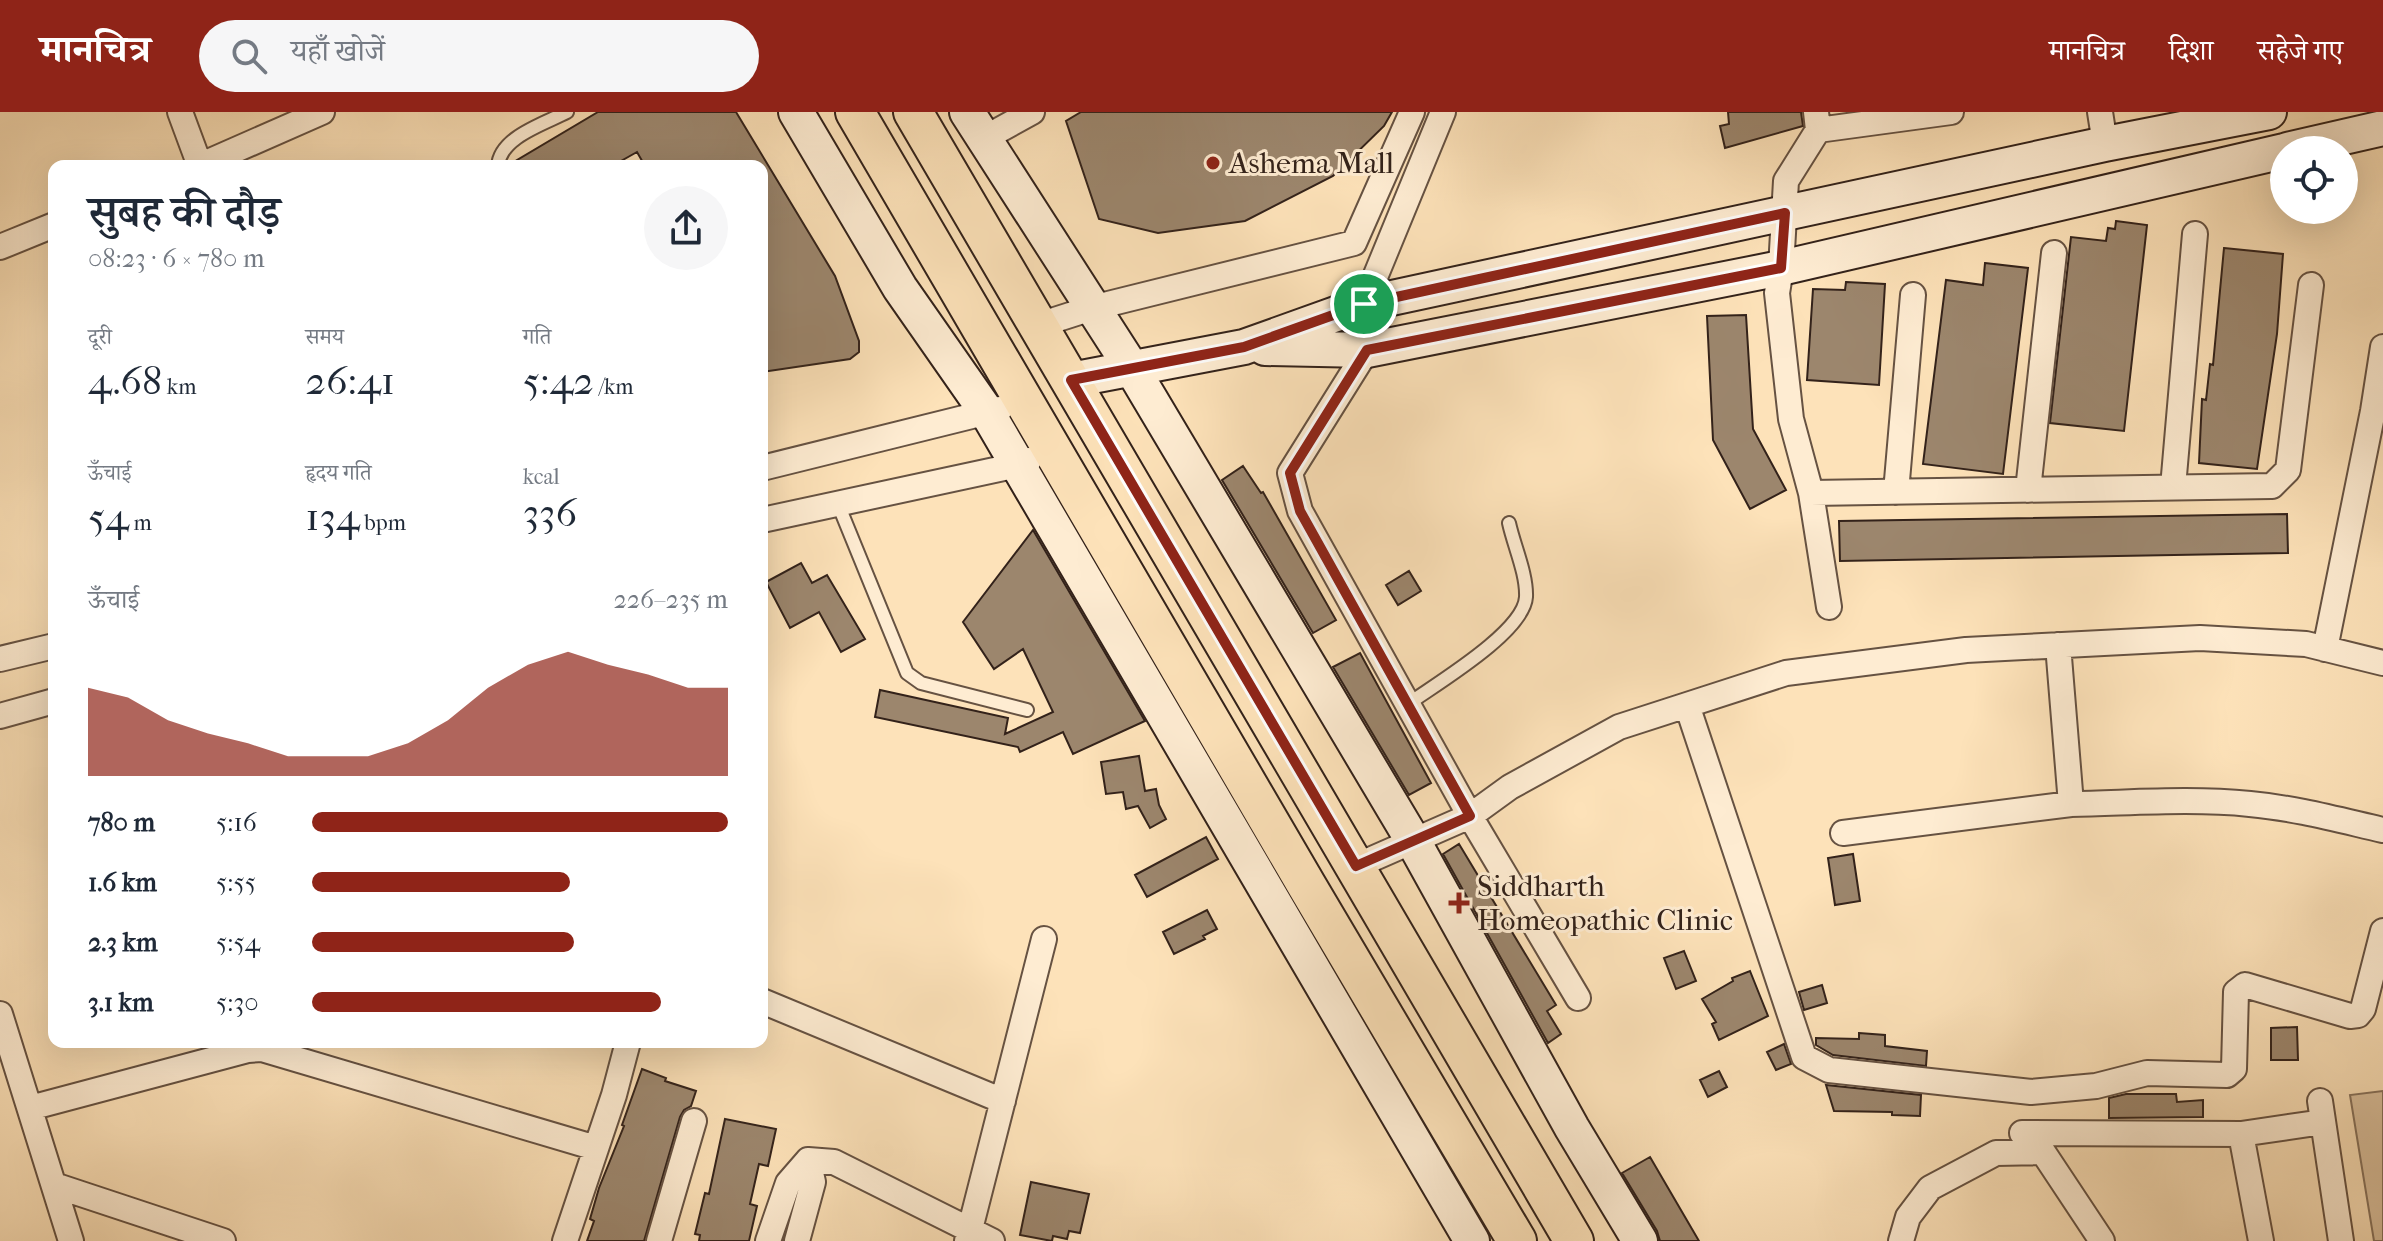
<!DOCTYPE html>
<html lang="hi">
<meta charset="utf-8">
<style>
:root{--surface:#fff;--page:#f6f6f7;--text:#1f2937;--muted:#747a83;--accent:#8f2418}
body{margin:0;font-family:"IM FELL French Canon","Noto Serif Devanagari",serif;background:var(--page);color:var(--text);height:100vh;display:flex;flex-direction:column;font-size:30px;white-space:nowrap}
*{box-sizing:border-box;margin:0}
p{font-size:26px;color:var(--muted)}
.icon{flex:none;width:44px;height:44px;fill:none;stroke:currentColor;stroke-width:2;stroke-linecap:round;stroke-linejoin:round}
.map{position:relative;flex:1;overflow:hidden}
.drawer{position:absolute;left:48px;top:48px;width:720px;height:888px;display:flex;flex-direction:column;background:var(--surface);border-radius:16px;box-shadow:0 8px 32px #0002}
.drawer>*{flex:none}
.fabs{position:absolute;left:2270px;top:24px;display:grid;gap:16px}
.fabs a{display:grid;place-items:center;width:88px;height:88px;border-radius:50%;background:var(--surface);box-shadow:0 8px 32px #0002;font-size:40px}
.pin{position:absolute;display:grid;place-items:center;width:68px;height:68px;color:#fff;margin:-34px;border:4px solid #fff;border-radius:50%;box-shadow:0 2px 8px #0007}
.round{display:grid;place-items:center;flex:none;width:84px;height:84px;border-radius:42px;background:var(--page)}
.summary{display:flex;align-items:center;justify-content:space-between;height:136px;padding:0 40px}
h1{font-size:44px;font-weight:600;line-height:60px}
.figures{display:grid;grid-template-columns:repeat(3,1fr);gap:12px;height:136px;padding:8px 40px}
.figures div{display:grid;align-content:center}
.figures b{font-size:40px;font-weight:600}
.figures small{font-size:22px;font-weight:400}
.figures p{font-size:22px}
.chart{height:224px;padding:16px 40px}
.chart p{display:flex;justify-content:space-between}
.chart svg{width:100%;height:144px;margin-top:8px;fill:var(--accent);opacity:.7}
ul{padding:0 40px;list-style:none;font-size:26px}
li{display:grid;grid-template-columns:128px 96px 1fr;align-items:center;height:60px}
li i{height:20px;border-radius:10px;background:var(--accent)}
header{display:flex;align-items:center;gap:48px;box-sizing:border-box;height:112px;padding:0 40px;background:var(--accent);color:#fff}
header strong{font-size:38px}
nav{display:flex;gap:44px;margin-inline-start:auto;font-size:28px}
.search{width:560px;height:72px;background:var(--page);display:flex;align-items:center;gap:20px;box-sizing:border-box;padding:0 28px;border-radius:44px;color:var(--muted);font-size:30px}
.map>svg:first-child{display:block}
.green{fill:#dbc19e;stroke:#87725c;stroke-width:2}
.building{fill:#9c866d;stroke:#33221a;stroke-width:2}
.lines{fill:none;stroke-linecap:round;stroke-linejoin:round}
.lane-casing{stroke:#665242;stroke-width:16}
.street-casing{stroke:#665242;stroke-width:28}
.secondary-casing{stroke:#33221a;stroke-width:38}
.primary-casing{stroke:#33221a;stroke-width:42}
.lane{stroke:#feecd2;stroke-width:12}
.street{stroke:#feecd2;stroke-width:24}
.secondary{stroke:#feecd2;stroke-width:34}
.primary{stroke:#fde2b9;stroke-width:38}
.route-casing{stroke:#fff;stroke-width:16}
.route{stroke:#8f2418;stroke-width:10}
.poi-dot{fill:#8f2418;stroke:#feecd2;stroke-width:3}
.labels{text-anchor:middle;stroke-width:6;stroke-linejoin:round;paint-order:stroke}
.poi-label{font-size:30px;fill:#33221a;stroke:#feecd2;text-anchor:start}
</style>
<header>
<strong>मानचित्र</strong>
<div class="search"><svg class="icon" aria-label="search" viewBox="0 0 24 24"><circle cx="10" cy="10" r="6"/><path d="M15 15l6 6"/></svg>यहाँ खोजें</div>
<nav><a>मानचित्र</a><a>दिशा</a><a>सहेजे गए</a></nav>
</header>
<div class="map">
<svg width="2383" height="1129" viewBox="0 0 2383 1129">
<rect width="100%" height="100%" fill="#fde2b9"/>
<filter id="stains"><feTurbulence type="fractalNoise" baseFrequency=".0025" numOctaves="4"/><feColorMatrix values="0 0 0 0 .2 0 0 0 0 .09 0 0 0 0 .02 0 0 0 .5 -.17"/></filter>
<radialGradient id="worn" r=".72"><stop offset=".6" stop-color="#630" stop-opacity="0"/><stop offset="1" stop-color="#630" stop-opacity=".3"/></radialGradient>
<path class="green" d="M2383,979V1129H2374L2350,983Z"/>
<path class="building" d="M598,0H736L835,164L859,229V240L850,247L762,260V54H645L637,40L612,54H507Z
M1081,0H1392L1384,14L1333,64L1245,109L1158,121L1099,107L1066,9Z
M1728,0H1801L1803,14L1725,36L1720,14L1729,12Z
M2116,109L2147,113L2124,319L2050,311L2071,125L2106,129L2108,116L2115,117Z
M2224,136L2283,142L2277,222L2257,357L2199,351L2202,287L2206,288L2210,252L2213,253Z
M1985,151L2028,156L2003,362L1923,352L1946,168L1983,173Z
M1846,170L1885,172L1879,273L1807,268L1813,177L1845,178Z
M1746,203L1753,317L1786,378L1750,397L1713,328L1707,204Z
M1243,354L1261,381L1263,380L1336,508L1313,521L1222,368Z
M2287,402L2288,441L1840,449L1839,409Z
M1033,418L1145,609L1073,642L1063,620L1020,640L1018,635L875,605L880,578L1008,606L1005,622L1053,600L1023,537L994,557L963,510Z
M801,451L812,471L827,463L865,527L841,540L819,500L790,516L766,470Z
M1409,459L1421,479L1398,493L1386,473Z
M1360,541L1431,671L1409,683L1333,555Z
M1139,644L1145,679L1156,677L1159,693L1166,707L1150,716L1138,694L1126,697L1123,680L1106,682L1101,650Z
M1206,725L1218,747L1147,785L1135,763Z
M1459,732L1556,893L1547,899L1561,922L1548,931L1443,742Z
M1853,742L1860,789L1835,793L1828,746Z
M1207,798L1217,817L1203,824L1205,827L1174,842L1163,820Z
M1684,839L1696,869L1676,877L1664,846Z
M1750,859L1768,904L1719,928L1712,912L1716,910L1702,887L1733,869L1732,866Z
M1822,873L1827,891L1804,898L1799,880Z
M2297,915L2298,948H2271V916Z
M1859,921L1885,923V934L1927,939L1926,954L1833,943L1816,933V926L1859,927Z
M1784,932L1791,952L1776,958L1767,940Z
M642,957L666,966L665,969L696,979L691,994L684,998L680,1005L644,1129H587L594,1109L590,1107L599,1076L624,1014L622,1013Z
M1719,959L1727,975L1708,985L1700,968Z
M1826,973L1921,983L1920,1004L1892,1003V1000L1834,999Z
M2126,982H2176L2177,990L2203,988V1005L2109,1006V986Z
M725,1007L776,1017L768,1054L759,1052L750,1092L757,1094L749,1129H699L700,1123L695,1122L705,1081L709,1082Z
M1650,1045L1699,1129H1660L1657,1119L1622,1061Z
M1031,1070L1089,1082L1080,1121L1069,1119L1067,1127L1053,1124L1052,1129L1020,1123Z"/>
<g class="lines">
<g class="lane-casing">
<path id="lane" d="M498,54C500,25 544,12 567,0
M838,392L907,561L921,571L1027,598
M1408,592C1436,572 1524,520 1526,485C1527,462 1514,434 1509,411"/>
</g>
<g class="street-casing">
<path id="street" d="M180,0L200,54
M1443,0L1364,192L1367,238L1290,361L1300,399L1470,704L1578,886
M1816,0L1818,18L1786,69L1781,156L1777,181L1791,307L1811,381L1829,495
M2100,0L2105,32
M1818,18L1951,0
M983,27L1032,0
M199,54L322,0
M0,135L54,113
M1039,213L1092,196L1354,131L1412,0
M762,356L1000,297
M2173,375L2195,122
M2028,378L2054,141
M1896,380L1913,183
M1811,381L2272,374L2288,358L2311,173
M762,408L1018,353L1029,348
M2325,537L2373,299L2383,235
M0,547L54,534
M1687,593L1804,945L1829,958L2031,980L2096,974L2147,961L2227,963L2234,957L2236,880L2245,873L2350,904L2358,903L2363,897L2383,819
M0,604L54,589
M2071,692C2131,691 2191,686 2250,692C2295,696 2339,708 2383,718
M1843,721L2071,692L2058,533
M1356,754L1470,704L1510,675L1619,615L1786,561L1966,538L2200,526L2306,532L2383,551
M762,889L1003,989
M0,902L71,1129
M2320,989L2341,1129
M30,996L248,938L262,937L596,1036
M2022,1021L2241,1022L2323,1010
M2241,1022L2261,1129
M54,1073L223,1129
M565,1129L614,983L628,930
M659,1129L694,1009
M768,1129L788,1071L808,1048L834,1050L992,1129
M797,1129L813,1070L808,1048
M967,1129L1044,827
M1901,1129L1908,1105L1930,1076L1996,1041L2043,1040L2102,1129"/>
</g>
<g class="secondary-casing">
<path id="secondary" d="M796,0L900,176L988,302L1472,1129
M967,0L1131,255L1412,727L1572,1016L1640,1129
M2287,38L2383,16
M1265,236L1367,238L1781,156L2284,39
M1071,268L1244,235L1364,192L2105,32L2269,0"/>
</g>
<g class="primary-casing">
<path id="primary" d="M855,0L1307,774L1517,1129
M913,0L1574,1129"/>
</g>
<use href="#lane" class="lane"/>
<use href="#street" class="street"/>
<use href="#secondary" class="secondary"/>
<use href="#primary" class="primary"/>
</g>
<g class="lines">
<g class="route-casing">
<path id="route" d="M1785,101L1781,156L1367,238L1290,361L1300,399L1470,704L1356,754L1071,268L1244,235L1364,192Z"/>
</g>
<use href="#route" class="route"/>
</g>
<g class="poi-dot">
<circle cx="1213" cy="51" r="8"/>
<path d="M1455 779h8v8h8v8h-8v8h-8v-8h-8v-8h8z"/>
</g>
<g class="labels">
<g class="poi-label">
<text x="1229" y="61">Ashema Mall</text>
<text x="1477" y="784">Siddharth<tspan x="1477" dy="34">Homeopathic Clinic</tspan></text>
</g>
</g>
<rect width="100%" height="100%" filter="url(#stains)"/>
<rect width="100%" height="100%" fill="url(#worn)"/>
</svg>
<div class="fabs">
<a><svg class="icon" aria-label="locate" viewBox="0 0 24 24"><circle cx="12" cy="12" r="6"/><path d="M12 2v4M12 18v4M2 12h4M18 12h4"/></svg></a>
</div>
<div class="pin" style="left:1364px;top:192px;background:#1e9e55"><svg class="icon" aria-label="arrive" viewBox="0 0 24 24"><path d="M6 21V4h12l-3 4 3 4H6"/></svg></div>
<section class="drawer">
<div class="summary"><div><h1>सुबह की दौड़</h1><p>08:23 · 6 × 780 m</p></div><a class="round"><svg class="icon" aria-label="share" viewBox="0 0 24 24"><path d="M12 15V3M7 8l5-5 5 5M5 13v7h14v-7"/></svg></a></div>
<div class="figures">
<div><p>दूरी</p><b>4.68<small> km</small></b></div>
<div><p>समय</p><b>26:41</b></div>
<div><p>गति</p><b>5:42<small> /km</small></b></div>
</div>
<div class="figures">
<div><p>ऊँचाई</p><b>54<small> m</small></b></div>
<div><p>हृदय गति</p><b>134<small> bpm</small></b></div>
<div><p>kcal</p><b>336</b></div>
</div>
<div class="chart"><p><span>ऊँचाई</span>226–235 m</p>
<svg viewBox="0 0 160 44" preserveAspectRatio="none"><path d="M0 44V17L10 20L20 27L30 31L40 34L50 38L60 38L70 38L80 34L90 27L100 17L110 10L120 6L130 10L140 13L150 17L160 17V44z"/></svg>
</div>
<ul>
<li><b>780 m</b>5:16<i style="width:100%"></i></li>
<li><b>1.6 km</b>5:55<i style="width:62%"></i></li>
<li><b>2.3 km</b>5:54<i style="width:63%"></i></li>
<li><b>3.1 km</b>5:30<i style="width:84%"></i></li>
</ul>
</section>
</div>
